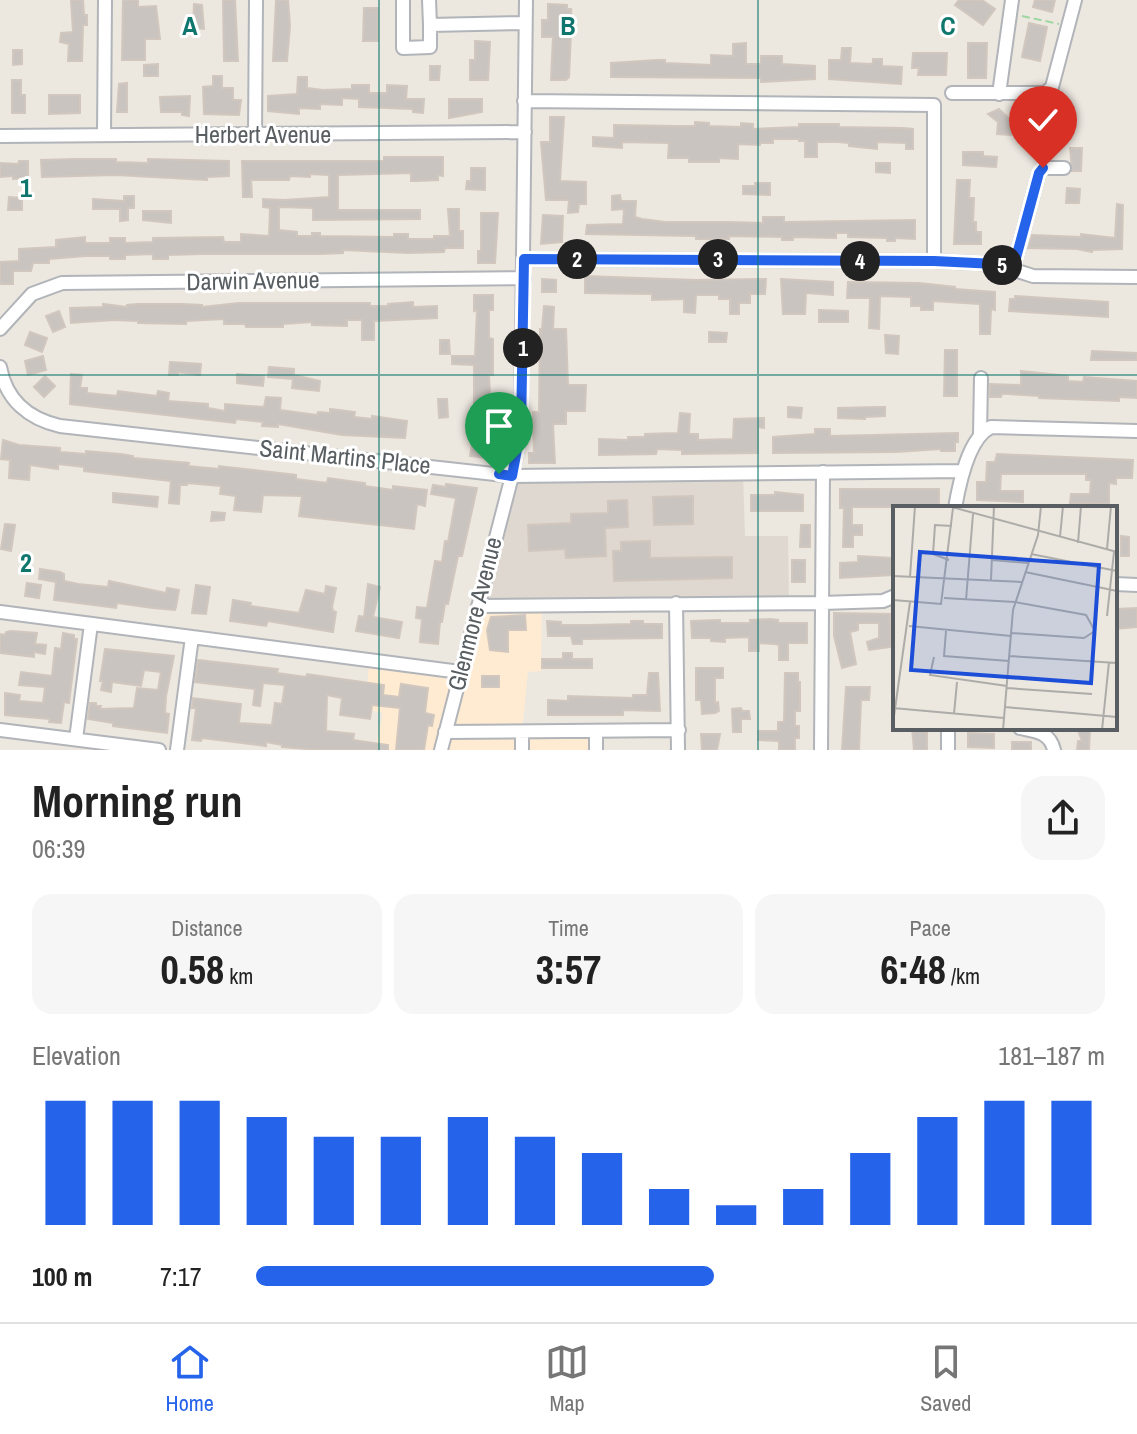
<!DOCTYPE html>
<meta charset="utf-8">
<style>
:root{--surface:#fff;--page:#f6f6f6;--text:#222;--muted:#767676;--line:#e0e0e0;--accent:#2563eb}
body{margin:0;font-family:"Archivo Narrow",sans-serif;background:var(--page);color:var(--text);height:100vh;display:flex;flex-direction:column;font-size:30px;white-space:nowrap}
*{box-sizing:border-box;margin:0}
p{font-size:26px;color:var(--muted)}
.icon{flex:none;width:44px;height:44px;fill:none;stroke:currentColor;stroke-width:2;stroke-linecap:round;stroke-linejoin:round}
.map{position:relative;height:750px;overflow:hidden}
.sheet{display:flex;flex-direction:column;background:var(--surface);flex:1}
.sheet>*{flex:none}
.pin{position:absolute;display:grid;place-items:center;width:68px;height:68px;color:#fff;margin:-82px -34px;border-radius:50% 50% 50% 0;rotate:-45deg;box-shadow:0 0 8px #0007}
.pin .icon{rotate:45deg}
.km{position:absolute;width:40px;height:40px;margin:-20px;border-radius:50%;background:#222;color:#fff;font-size:22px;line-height:40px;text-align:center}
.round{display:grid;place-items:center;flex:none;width:84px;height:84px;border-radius:24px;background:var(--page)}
.head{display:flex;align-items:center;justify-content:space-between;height:136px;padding:0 32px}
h1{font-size:44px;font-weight:700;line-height:60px}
.figures{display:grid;grid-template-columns:repeat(3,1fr);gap:12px;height:136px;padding:8px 32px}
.figures div{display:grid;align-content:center;border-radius:20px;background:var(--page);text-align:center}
.figures b{font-size:40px;font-weight:700}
.figures small{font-size:22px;font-weight:400}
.figures p{font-size:22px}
.chart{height:224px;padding:16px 32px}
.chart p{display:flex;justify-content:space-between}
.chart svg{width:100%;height:144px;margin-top:8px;stroke:var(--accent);stroke-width:6}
ul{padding:0 32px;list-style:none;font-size:26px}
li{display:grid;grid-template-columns:128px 96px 1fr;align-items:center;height:60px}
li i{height:20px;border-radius:10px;background:var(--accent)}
.tab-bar{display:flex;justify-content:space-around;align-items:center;height:112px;border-top:2px solid var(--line);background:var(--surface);font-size:22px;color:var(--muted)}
.tab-bar a{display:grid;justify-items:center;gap:4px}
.tab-bar .current{color:var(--accent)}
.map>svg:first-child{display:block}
.commercial{fill:#feebd2}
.education{fill:#ded8d0}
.building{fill:#c9c4bf;stroke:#d1c7be;stroke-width:2}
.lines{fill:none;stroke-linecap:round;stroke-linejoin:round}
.minor-casing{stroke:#b1b4b8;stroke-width:16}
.path{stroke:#9ed7a2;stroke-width:2;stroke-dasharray:8 4;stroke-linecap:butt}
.minor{stroke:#fff;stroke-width:12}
.route-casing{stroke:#fff;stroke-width:16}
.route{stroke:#2563eb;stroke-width:10}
.grid{fill:none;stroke:#0f766e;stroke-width:2;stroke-opacity:0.55}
.labels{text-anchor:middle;stroke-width:6;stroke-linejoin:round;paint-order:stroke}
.street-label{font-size:24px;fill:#585e61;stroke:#fff}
.inset-road{fill:none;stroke:#adaca9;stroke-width:2}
.view{fill:#1d4ed8;fill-opacity:0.15;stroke:#1d4ed8;stroke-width:4}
.inset-edge{fill:none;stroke:#585e61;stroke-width:4}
.grid-label{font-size:26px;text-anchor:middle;font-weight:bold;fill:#0f766e;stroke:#fff;stroke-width:6;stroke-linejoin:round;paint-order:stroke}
</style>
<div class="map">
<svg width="1137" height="750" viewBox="0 0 1137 750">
<rect width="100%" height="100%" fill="#ece7df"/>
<path class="commercial" d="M542,604L541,671L528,672L522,732L598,731V750H375L383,713L364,709L370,659L460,672L478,606Z"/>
<path class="education" d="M743,473L745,536H788L789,603L478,606L512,476Z"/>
<path class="building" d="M71,0H83L84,15H87V25H83L82,61H68L69,44L60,42L61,33L73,32Z
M123,0H138V7L156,6L160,39H145V60H122Z
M223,0H235L238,61H224Z
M276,0H288L290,26L287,61H273Z
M959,0H982L995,9L983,25L955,5Z
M1035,0H1055L1052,12L1033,7Z
M194,4L202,5L204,29L193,28Z
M548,4L567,5V9H571L573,32H571L569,77L566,80H551L553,37H542V20H548Z
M364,8H378V41H363Z
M1029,23L1047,27L1040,61L1022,57Z
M475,41L490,42L488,80H470V60H475Z
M746,43V64H761V56H782V64L815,66V79L761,82V78L611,77V63L657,60H665V63L711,65V55L733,56V44Z
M968,43H987L986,78H968Z
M842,48H851L850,63L870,64L873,63V59H882V66L902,67L901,84L829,79V60H841Z
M13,50H22V64L13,65Z
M913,53H947L946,75H918L919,68H912Z
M158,64V76H144V65Z
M430,66H440L439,80H430Z
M213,76H222V88H233V100H241L239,115L204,114L203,87L213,86Z
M298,77H307V88L323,90L352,89V85H369V93H387V85L407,86L406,99H424L423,113L413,112V109L359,107V99L342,98V105L320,104V109L299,108V114L268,111V96L297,94Z
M12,80H21V95H25V113H12Z
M127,83V112H117L119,84Z
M49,95H80V113L49,114Z
M190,96L189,116L182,115V112H161L160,97Z
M449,99H482V112L449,118Z
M999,109L1019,128L1011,127V135L997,134L998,122L988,114Z
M550,117H564L560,181L586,182V204H579L578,212L568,213L569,200H546L541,142H550Z
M695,122L709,123V126L741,127V123L753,124V129L799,127V124H839V127L903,128L913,129V149H906V143L877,142V149L849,146V143L838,142H817V157H805V141H799V139H773V143H760V145L738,144V159L719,158V162H689V158H668L669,143L622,142V148L593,146V137L614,138V125L674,126H695Z
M1070,148H1082L1081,171H1072Z
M963,152H983V156L997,157L996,167L963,165Z
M384,157H443V176L438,175V180L418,181H411V173L338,175V210H420V219L313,220V208L279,207V230L297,232V236H312V233H320V236L394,237V234H408V239H434V236H450L448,209H459V231H463V248H445L444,252L408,253L343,250V253L320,254H201L168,255V259H153V254L125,255V259H110V256H85L49,259V263H33L31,271H13V284H0V262L19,261V249L56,247V240L85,237V243H110V238H125V243L153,242V238L223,237L224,242H241V234L269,236L270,208L263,207V199L284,200L329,197V175L310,174V177L290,176L289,180H251L252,197H243L242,161H384Z
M76,159H116V162L148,163V159L229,161V176L207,177V180L116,175L42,177L41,160Z
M19,161H28V178L13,179V176L0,177V163L18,164Z
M876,163H890V173L876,172Z
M471,168H485V190L466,189L467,181H471Z
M957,180H970L969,198H974L973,222H976V232H981V244H954Z
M755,183H770V195L743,194V186H755Z
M1067,188L1080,189L1079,203H1066Z
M620,195L621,201H636L635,217L642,219L665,222H729L763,223V217H784V222L915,220V239L895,238V241H887V238L848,237V233H836V238L793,237V240H782V237L729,236V239H696V236L586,234L587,225L623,224L624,209L612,210V196Z
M124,196H134V208H128V220L120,221V209H93V199L124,201Z
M9,197L22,198V210H8Z
M1117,204L1123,205L1122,249L1092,250V252L1077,249L1028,248L1032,235L1081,237V234L1115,238Z
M143,211H171V223L143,220Z
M481,213H498L495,263H478V251H481Z
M543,215L563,216L562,242L541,244Z
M585,276L696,280L766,279L765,294H750V303H739V314H730V299H719V295H696L695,313L684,312V299L652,300V294L585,293Z
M542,279L556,280V292H542Z
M781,279L833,282V295L806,293L805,314H783Z
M848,282L919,283L955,287V289L995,292V310L991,309L990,334H980V304L933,301V310H921V306H911V297L880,296L879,329L869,328L870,298H847Z
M474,295H493V310H489V338L493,339V375H489L492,436L490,457L487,458L470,456L474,435V365L452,364V356H475L477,310L474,311Z
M1015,296L1108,302V317L1009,311L1010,299H1015Z
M413,302V307L437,306V318L374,321V340H362V320H347V326L312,325V322L283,324V327H246L245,324H224V319L186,321V324L138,323V321L114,320L71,323L70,308L103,307V304L127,307V305L138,304H182L202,305V307L239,303H370V306H388V304Z
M544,306L554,307L553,329H566L568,385H586L585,411H566V424H553L555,463H529V453H534L533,412H539L540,329H542Z
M819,310L848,311V322H819Z
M59,311L65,327L53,332L46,316Z
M30,332L47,338L42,352L25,345Z
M709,332L727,333L726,342H709Z
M885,335L899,336L898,354L886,353Z
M440,340H449L450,354H440Z
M945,350H957V396H944Z
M1092,351L1137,353V360H1091Z
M43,356L46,370L28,375L25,361Z
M170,362L201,364L200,375L178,372V375H169Z
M269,367L294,369V375L320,381L319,391L292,388L293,379L268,377Z
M1021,371L1068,376V381L1083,382L1084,377L1137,381V398L1119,397V401L1039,398V396L1008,394H1002L1001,397H990V384L1021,385Z
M71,374L82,375L80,388H87V393L117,396L118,391L157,396L158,391L169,393L168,401L208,404V408L225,411V404L264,407L266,397L281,398L280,410L317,415L318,412L330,413V409L355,412L354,417L372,419V416L407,421L405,438L342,435L278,424V427L262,426L263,422L236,419L235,423L70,404Z
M237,374L264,376L263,386L237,383Z
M45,376L55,386L44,397L34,387Z
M438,399H447L448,417L439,418Z
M788,407L802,408L801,418L788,417Z
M876,407H885V416L865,417V419L838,418V408Z
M680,413L690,414L689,434H698V440L733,439L734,419L764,418V428L758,427V453L682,454V450L657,449L656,454L599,455V439L628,440V437H645V434L678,433Z
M815,429H830V436L958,433V442H955V451H941V449L896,452L773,453V437L815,434Z
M3,440L19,445L60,448V452L86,454V451L121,454L133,456V458L189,463L188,466L219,469V466L296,475V479L327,483L328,478L365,483V486L393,490V486L427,490L425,506L417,504L414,529L299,516L302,496L263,495L261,512L234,510L236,496L220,494L221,486L187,483V485H180L179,504L169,503L171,481L84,471V467L58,464V469L30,465L29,480L9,478L10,460L1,459Z
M997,454L1133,460L1132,478H1116V484L1109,483V504L1070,503L1071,494H1090L1091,480H1086V474H1001L1000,491H1023V502L977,500V482H986L987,462H995Z
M446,484L477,488L462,556H458L448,604H445L442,622H440L438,644L420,642L422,619L416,618L417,607L427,608L435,561L442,562L445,541L448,542L456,498L431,494L433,485L446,487Z
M840,489H939V507H852V525H862V535H853V547H843L844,508H840Z
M775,492L803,495V511H751V495H775Z
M113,493L158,497L157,507L113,502Z
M693,496V524L654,525L653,497Z
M627,500L628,527L605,528L606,556L566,558L565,549L529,551L528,525L571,523V514L608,513V501Z
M212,512L225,513L224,520L211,521Z
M5,524L15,525L11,551L1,549Z
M801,525H810V547H800Z
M1121,536L1129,537V556H1121Z
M650,541V558L732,557V578L614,581L613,551H621V542Z
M858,556L891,558L892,575L840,578V563L858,562Z
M792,560H805V582H792Z
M40,569L60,572L64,574V581L78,584L108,587L109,581L166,593L167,588L179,590L176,607L175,610L153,608L117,603L116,608L54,600L56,582L39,579Z
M27,583L41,585L39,598L25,596Z
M368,584L380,587L373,617L402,622L399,638L356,631L359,616L364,617Z
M196,585L210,587L206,614L192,613Z
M326,586L336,588L332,607L333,611L336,612L333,632L268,621L266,626L230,621L233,600L251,603L250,606L299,613L306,590L325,594Z
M1137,608V627L1115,629L1116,609Z
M834,613L890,614L891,647L869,650L867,642L879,638V623H858V630L850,632L856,664L842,668L834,636Z
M525,615L526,630H508V652L490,650L487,630L491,617Z
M720,620V623H750V620L770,619L778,620V623H807V643H788V660H779V645L775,644L759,643V651H749V637L725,638V642L711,641V638H692L691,621Z
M547,621L561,622V625H588L631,624V621H643V624H662V638L582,639V644H573L571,636H548Z
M11,631L37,633L35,644L46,645L45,654L34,652V657L0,653V634L5,635L6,632Z
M63,633L74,635V639H77L69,703L64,702L61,723L49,722L50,719L5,715V693L20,695L19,701L43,703L45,687L19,685L21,672L52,676L55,648L61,649Z
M105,649L174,656L166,696L165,713L169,714L167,733L113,726V723L88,719L90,703H96V706H101L100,709L134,708L137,688L158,690L161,672L144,670L141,686L112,682L111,692L101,690L103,681H100Z
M563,653H572V659H592V668H542V659H563Z
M198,660L278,669L277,673L306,677L307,674L384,685L383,695L399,697L401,684L428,688L425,713L434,715L432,726L428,725L424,750H396L400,708L372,705L370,719L340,715L342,698L327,695L326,731L354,734L353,740L388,745V750H320L282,747V745L266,742V746L202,738L201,741L192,740L196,708H192L193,698L241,704L239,723L272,725L275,703L282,704L285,685L263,683L260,706L253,705L255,689L195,682Z
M696,668H723V678H715V703L718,702L719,711L715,713L702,714L701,700H696Z
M649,673H658L660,711L623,710V715H548V700L568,701V696L633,698V695H647Z
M785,673H798V682H800V711H795V726H799V738H795V750H779V741L758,740V731H778V722H784Z
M482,676H499V687H482Z
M846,687H870L869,700H861L859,750H842Z
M741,708L742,711H749L750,719H741V732H733L732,709Z
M912,728L927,730V750H914Z
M1077,728H1090L1089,750H1077L1078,741H1082Z
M968,733L994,734V748L968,747Z
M701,734H720L717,750H702Z
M1012,742H1031V750H1012Z"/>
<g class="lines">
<g class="minor-casing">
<path id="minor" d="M403,0V48L430,47V25L525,23
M429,0L430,25
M952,93H1045L1052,87L1075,0
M999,94L1012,0
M524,101L934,105V261
M104,135L105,0
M255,135L256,0
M0,136L525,132
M524,259L934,261L996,264L1033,276L1137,277
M1013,269L1039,173L1043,168H1064
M0,329L32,294L62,283L524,278
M0,367C6,400 29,419 60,426L512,476L961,471
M980,435L981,378
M955,508C959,485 968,438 991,427L1137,431
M1115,584L1137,585
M676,603L678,750
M478,606L822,603L883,601L895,596
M0,612L460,672
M1020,728C1035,731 1050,732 1054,750
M0,730L159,750
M445,732L679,730
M522,732V750
M76,739L91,624
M177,750L192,637
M441,750L512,476L521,428L526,0
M596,750V731
M821,750L823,472
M948,750V728"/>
</g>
<path class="path" d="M1022,16L1059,24"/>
<use href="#minor" class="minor"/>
</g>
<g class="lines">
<g class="route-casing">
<path id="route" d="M499,474L512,476L521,428L524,259L934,261L996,264L1013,269L1039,173L1043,168"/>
</g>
<use href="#route" class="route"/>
</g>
<path class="grid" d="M379,0V750M758,0V750M0,375H1137"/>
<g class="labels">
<g class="street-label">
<text x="263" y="143">Herbert Avenue</text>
<text transform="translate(253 281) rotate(-1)" y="8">Darwin Avenue</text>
<text transform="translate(345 457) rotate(6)" y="8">Saint Martins Place</text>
<text transform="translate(475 614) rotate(-76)" y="8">Glenmore Avenue</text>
</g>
</g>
<g transform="translate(893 506)">
<rect width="224" height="224" fill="#ece7df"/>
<path class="inset-road" d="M55,0L224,46M167,31L170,0M185,37L188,0M214,43L218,0M138,48L224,65M56,54L40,48L42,19L59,20M99,54L135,57M132,66L224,85M0,70L129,76M17,71L22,0M98,74L101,0M51,92L122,96L193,109L202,125M0,94L48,98L60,2M73,94L80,8M214,110L221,46M16,120L118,130M53,125L51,150L116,155M118,127L191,132L202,125M116,150L224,157M41,151L37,169L114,180M114,182L199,188M112,201L224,211M0,202L111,212M61,208L64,176M0,217L17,96M110,224L120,104L145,29L148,0M209,224L216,156"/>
<path class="view" d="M27,46L206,59L198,177L18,164Z"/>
<rect width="224" height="224" class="inset-edge"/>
</g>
<g class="grid-label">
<text x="190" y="35">A</text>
<text x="568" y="35">B</text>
<text x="948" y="35">C</text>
<text x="26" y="197">1</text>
<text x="26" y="572">2</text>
</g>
</svg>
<div class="pin" style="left:499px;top:474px;background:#1e9e55"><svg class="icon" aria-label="arrive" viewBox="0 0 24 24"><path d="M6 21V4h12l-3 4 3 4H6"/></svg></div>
<div class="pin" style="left:1043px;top:168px;background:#d93025"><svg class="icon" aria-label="check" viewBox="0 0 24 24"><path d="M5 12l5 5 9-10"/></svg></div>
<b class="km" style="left:523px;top:348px">1</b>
<b class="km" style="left:577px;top:259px">2</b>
<b class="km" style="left:718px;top:259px">3</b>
<b class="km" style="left:860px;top:261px">4</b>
<b class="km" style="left:1002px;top:265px">5</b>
</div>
<section class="sheet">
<div class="head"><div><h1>Morning run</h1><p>06:39</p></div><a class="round"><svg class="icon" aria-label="share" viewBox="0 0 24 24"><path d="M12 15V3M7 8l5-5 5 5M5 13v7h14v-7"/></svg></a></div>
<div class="figures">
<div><p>Distance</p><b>0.58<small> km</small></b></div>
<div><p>Time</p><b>3:57</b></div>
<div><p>Pace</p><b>6:48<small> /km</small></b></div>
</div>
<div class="chart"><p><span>Elevation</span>181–187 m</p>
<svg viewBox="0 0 160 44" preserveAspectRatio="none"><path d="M5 44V6M15 44V6M25 44V6M35 44V11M45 44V17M55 44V17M65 44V11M75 44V17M85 44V22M95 44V33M105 44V38M115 44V33M125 44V22M135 44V11M145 44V6M155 44V6"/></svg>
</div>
<ul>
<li><b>100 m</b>7:17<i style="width:54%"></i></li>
</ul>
</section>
<nav class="tab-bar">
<a class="current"><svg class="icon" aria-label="home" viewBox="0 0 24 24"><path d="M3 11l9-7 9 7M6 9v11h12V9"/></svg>Home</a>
<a><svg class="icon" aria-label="map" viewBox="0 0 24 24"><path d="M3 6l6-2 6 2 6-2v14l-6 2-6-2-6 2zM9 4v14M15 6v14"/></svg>Map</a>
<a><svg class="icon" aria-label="saved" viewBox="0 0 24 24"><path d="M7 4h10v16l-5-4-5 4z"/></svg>Saved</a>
</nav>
